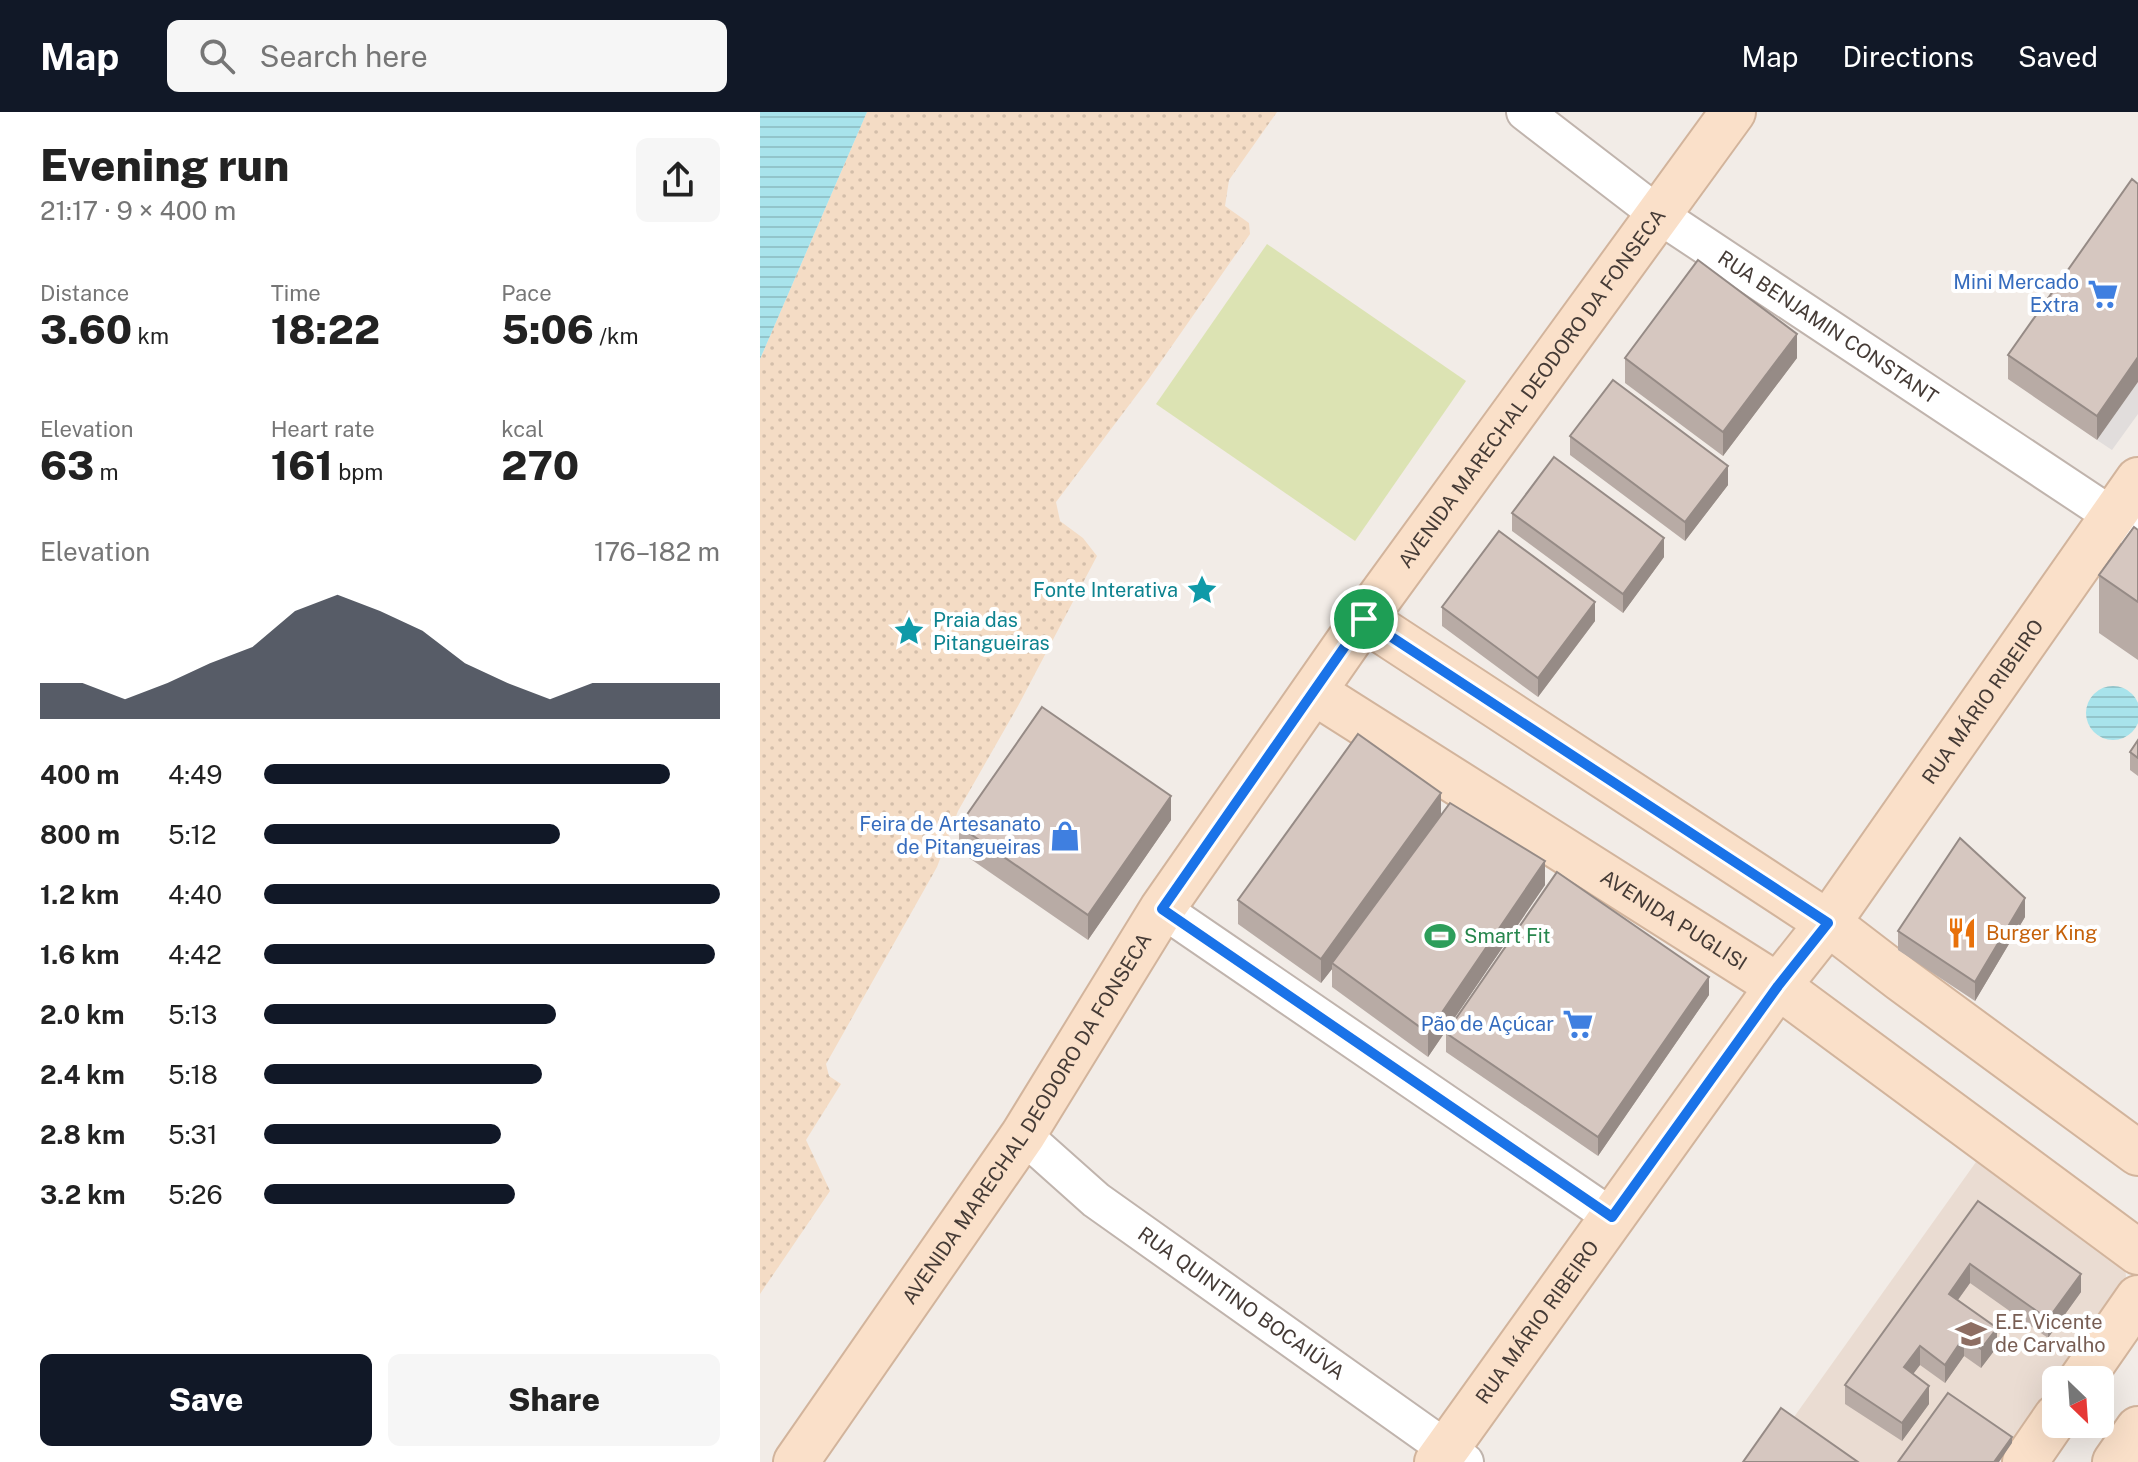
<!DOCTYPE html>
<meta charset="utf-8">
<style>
:root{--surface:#fff;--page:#f6f6f6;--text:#222;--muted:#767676;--accent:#111827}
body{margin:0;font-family:"Public Sans",sans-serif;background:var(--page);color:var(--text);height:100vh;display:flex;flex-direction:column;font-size:30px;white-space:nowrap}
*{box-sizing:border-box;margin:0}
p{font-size:26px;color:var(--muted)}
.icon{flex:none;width:44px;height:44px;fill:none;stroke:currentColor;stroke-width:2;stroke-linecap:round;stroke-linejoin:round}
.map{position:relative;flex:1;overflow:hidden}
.details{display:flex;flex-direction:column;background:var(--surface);width:760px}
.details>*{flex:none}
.needle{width:52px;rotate:155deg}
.buttons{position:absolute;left:1282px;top:1254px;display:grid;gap:16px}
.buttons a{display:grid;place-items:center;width:72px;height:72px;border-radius:12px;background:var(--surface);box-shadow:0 8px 32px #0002;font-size:40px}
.pin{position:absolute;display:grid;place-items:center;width:68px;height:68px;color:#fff;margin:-34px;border:4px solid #fff;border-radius:50%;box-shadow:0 2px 8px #0007}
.round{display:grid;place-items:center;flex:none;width:84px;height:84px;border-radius:12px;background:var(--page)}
.headline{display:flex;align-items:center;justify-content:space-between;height:136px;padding:0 40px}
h1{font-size:44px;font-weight:800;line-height:60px}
.figures{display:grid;grid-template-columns:repeat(3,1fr);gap:12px;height:136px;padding:8px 40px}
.figures div{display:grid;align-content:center}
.figures b{font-size:40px;font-weight:800}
.figures small{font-size:22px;font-weight:400}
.figures p{font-size:22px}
.chart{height:224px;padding:16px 40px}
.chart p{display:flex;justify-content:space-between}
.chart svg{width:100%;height:144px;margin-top:8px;fill:var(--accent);opacity:.7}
.cta{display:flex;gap:16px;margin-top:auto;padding:16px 40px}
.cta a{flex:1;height:92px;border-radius:12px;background:var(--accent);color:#fff;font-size:32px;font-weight:800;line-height:92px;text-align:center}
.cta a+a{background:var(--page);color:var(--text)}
ul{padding:0 40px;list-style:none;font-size:26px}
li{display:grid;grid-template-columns:128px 96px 1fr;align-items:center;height:60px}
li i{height:20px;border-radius:10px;background:var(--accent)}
header{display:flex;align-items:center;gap:48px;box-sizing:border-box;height:112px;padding:0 40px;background:var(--accent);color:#fff}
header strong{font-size:38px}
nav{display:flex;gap:44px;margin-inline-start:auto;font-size:28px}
.search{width:560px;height:72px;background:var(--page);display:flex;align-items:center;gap:20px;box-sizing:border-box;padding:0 28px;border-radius:12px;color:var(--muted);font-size:30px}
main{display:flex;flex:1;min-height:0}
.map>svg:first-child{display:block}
.education{fill:#eadcd2}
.grass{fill:#dce3b3}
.sand{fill:url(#sand-dots)}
.parking{fill:#e1dddc}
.water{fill:url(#water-rules)}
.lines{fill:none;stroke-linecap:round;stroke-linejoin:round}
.street-casing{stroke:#c0b4ad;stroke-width:40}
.secondary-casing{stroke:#d2b49c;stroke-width:48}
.street{stroke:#fff;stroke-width:36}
.secondary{stroke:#fae0c9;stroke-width:44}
.wall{fill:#b8aba5}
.shaded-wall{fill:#968b86}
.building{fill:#d6c7c0;stroke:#968b86;stroke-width:2}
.route-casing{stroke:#fff;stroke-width:16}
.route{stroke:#1a73e8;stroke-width:10}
.labels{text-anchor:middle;stroke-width:8;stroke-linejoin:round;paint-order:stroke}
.shop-label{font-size:20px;fill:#366cbe;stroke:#fff;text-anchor:end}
.street-label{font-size:20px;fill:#453b36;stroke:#fff}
.culture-label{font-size:20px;fill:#0d838f;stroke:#fff;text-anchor:end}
.food-label{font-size:20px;fill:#c56008;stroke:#fff;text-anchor:start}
.leisure-label{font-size:20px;fill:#27864d;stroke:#fff;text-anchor:start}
.education-label{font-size:20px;fill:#785e54;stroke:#fff;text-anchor:start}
</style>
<header>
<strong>Map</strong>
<div class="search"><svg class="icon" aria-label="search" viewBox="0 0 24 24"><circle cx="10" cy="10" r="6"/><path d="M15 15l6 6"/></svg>Search here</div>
<nav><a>Map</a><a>Directions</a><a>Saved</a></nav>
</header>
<main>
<section class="details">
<div class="headline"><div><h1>Evening run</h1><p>21:17 · 9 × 400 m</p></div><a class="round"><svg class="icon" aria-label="share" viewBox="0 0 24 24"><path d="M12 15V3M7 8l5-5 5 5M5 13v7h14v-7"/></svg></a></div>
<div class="figures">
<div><p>Distance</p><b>3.60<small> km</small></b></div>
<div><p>Time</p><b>18:22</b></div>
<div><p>Pace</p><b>5:06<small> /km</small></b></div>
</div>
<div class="figures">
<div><p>Elevation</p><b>63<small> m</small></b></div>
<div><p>Heart rate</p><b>161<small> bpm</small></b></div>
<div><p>kcal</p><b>270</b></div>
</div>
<div class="chart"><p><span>Elevation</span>176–182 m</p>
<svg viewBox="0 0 160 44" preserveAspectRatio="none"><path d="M0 44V33L10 33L20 38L30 33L40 27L50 22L60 11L70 6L80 11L90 17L100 27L110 33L120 38L130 33L140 33L150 33L160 33V44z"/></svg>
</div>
<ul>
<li><b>400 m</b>4:49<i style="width:89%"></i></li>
<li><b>800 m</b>5:12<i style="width:65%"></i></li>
<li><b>1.2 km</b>4:40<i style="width:100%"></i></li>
<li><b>1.6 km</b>4:42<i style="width:99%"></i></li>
<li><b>2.0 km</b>5:13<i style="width:64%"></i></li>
<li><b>2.4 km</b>5:18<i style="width:61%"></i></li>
<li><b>2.8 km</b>5:31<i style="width:52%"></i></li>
<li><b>3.2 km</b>5:26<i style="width:55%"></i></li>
</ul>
<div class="cta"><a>Save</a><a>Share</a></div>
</section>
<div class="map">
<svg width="1378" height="1350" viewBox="0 0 1378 1350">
<defs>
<pattern id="sand-dots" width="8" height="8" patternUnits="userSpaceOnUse" patternTransform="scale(2)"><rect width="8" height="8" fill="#f4dcc5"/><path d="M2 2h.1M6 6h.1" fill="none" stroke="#d3beaa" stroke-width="1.8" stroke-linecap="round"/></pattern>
<pattern id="water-rules" width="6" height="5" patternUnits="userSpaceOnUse" patternTransform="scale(2)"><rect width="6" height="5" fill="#a8e3eb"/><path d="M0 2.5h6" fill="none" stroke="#92c4ca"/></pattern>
</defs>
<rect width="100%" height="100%" fill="#f2ece7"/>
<path class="education" d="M1216,1050L1365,1156L1366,1164L1362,1176L1239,1350H1083L1029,1312Z"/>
<path class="grass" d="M507,132L706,269L595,429L396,292Z"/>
<path class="sand" d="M107,0H517L469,68L465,94L489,111L490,122L388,268L296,390L300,409L323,426L337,444L258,594L198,699L177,755L66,952L69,964L81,972L46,1028L70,1079L0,1182V247Z"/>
<path class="parking" d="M1378,270V302L1352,338L1337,328Z"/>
<path class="water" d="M0,0H107L0,247Z
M1326 601a27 27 0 1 1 54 0a27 27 0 1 1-54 0Z"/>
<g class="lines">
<g class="street-casing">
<g id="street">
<path id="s1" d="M765,0L899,103L1378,421"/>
<path d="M402,797L852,1105"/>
<path id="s2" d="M263,1023L336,1088L705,1350"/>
</g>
</g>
<g class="secondary-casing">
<g id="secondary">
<path d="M604,507L1068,811L1141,867L1378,1041"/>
<path id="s3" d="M554,580L1018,874L1378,1140"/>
<path d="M1321,1268L1378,1186"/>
<path id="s4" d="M36,1350L263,1023L402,797L604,507L973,0"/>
<path id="s5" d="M677,1350L1018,874L1068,811L1378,368"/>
<path d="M1265,1350L1296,1305"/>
<path d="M1355,1350L1378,1317"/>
</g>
</g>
<use href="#street" class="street"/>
<use href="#secondary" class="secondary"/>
</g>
<path class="wall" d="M1378,72L1337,328L1248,267V243Z
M865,246H1037L963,344L865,271Z
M810,324L968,373L925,429L810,343Z
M752,401L904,445L863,501L752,419Z
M1378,418V548L1339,521V463Z
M682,495L835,509L778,585L682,514Z
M1378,628V664L1370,658V640Z
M681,703L785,773L668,945L572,875V857L561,871L478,812V788Z
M411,708L328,828L199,739V714Z
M1265,805L1215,889L1138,838V819Z
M949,883L838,1044L686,940V921Z
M1218,1089L1321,1180L1288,1226L1210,1171L1198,1188L1237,1235L1221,1256L1204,1244L1185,1271L1160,1253L1153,1262L1169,1292L1142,1329L1085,1292V1273Z"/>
<path class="shaded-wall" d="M1037,222V246L963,344V320Z
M1378,245V270L1337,328V304Z
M968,354V373L925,429V410Z
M904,426V445L863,501V482Z
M835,490V509L778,585V566Z
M681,681V705L572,851V857L561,871V847Z
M411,684V708L328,828V803Z
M785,749V773L668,945V921Z
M1265,786V805L1215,889V870Z
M949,865V883L838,1044V1025Z
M1210,1152V1171L1189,1200V1182Z
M1321,1162V1180L1288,1226V1207Z
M1237,1216V1235L1221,1256V1237Z
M1204,1225V1244L1185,1271V1253Z
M1160,1234V1253L1144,1274V1255Z
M1169,1274V1292L1142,1329V1311Z
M1252,1325V1331L1239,1350H1234Z"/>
<path class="building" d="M1372,67L1378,72V245L1337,304L1248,243Z
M938,148L1037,222L963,320L865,246Z
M853,268L968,354L925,410L810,324Z
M794,345L904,426L863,482L752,401Z
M1374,415L1378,418V490L1339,463Z
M739,419L835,490L778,566L682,495Z
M282,595L411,684L328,803L199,714Z
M598,622L681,681L561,847L478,788Z
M1378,628V646L1370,640Z
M690,691L785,749L668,921L572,851Z
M1200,726L1265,786L1215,870L1138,819Z
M797,760L949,865L838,1025L686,921Z
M1218,1089L1321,1162L1288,1207L1210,1152L1189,1182L1237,1216L1221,1237L1204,1225L1185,1253L1160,1234L1144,1255L1169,1274L1142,1311L1085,1273Z
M1188,1281L1252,1325L1234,1350H1138Z
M1021,1296L1098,1350H983Z"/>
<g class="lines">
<g class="route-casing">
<path id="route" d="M604,507L1068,811L1018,874L852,1105L402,797Z"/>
</g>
<use href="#route" class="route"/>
</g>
<defs>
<g id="supermarket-bare" transform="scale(2.4)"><path d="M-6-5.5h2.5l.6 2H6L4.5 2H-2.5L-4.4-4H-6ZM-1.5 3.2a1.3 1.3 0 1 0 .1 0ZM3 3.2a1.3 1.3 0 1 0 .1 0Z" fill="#3f7fe0" stroke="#fff" stroke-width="2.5" paint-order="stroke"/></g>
<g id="sight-bare" transform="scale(2.4)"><path d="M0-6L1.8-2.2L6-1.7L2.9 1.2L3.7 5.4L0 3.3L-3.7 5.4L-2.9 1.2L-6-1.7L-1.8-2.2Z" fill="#0f9aa8" stroke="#fff" stroke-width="2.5" paint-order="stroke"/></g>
<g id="shop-bare" transform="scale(2.4)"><path d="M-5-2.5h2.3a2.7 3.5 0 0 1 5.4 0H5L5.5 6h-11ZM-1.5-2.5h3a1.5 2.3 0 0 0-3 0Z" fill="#3f7fe0" stroke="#fff" stroke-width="2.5" paint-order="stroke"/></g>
<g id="restaurant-bare" transform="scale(2.4)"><path d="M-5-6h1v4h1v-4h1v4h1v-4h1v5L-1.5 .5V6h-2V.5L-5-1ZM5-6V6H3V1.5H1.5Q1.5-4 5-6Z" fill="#e8710a" stroke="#fff" stroke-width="2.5" paint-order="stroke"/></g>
<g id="stadium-bare" transform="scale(2.4)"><path d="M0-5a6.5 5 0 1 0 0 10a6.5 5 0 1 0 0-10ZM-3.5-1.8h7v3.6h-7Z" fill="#2e9e5b" stroke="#fff" stroke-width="2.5" paint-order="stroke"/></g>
<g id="school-bare" transform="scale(2.4)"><path d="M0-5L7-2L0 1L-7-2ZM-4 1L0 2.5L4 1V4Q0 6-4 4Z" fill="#8d6e63" stroke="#fff" stroke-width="2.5" paint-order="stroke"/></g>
</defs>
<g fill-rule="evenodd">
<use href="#supermarket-bare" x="1343" y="182"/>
<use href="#sight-bare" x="442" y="478"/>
<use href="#sight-bare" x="149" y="519"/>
<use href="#shop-bare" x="305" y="724"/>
<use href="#restaurant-bare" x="1202" y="821"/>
<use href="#stadium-bare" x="680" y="824"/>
<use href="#supermarket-bare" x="818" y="912"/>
<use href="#school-bare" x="1211" y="1222"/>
</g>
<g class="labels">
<g class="shop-label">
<text x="1319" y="177">Mini Mercado<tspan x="1319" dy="23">Extra</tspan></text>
<text x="281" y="719">Feira de Artesanato<tspan x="281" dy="23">de Pitangueiras</tspan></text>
<text x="794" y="919">Pão de Açúcar</text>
</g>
<g class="street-label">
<text dy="7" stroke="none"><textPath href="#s1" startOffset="372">RUA BENJAMIN CONSTANT</textPath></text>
<text dy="7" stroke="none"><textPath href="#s4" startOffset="1302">AVENIDA MARECHAL DEODORO DA FONSECA</textPath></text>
<text dy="7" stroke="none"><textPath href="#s5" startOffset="936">RUA MÁRIO RIBEIRO</textPath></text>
<text dy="7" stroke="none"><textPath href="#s3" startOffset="426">AVENIDA PUGLISI</textPath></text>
<text dy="7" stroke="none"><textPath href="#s4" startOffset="414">AVENIDA MARECHAL DEODORO DA FONSECA</textPath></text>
<text dy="7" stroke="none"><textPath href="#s2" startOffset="276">RUA QUINTINO BOCAIÚVA</textPath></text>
<text dy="7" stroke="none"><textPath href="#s5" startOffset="172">RUA MÁRIO RIBEIRO</textPath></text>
</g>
<g class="culture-label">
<text x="418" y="485">Fonte Interativa</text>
<text x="173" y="515" text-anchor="start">Praia das<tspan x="173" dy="23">Pitangueiras</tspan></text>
</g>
<g class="food-label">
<text x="1226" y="828">Burger King</text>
</g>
<g class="leisure-label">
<text x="704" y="831">Smart Fit</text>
</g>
<g class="education-label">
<text x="1235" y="1217">E.E. Vicente<tspan x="1235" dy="23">de Carvalho</tspan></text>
</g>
</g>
</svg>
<div class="buttons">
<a><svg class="needle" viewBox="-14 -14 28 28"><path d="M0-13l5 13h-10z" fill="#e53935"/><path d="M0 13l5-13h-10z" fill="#767676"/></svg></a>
</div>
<div class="pin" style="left:604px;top:507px;background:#1e9e55"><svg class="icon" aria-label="arrive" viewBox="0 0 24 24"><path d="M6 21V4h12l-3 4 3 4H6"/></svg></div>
</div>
</main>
